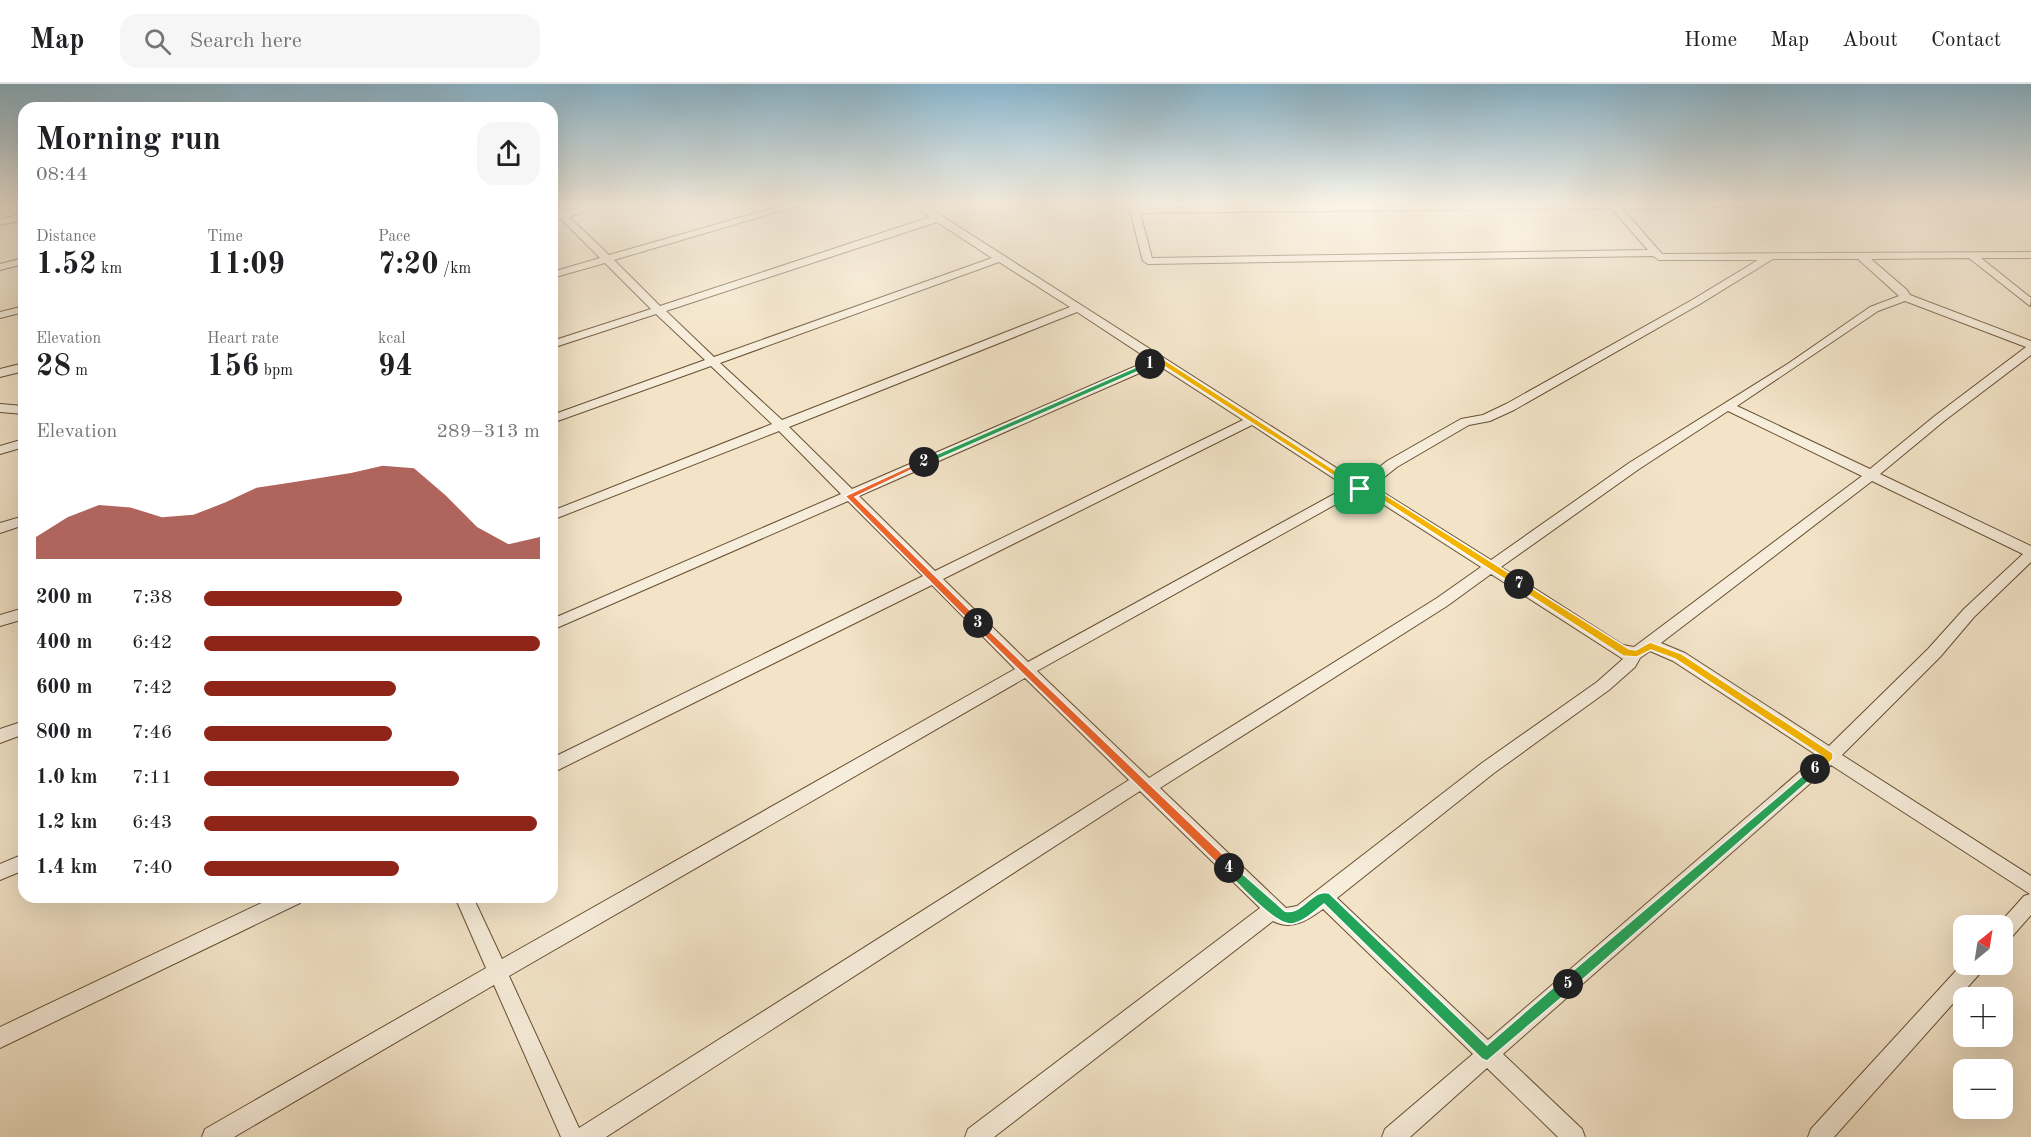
<!DOCTYPE html>
<meta charset="utf-8">
<style>
:root{--surface:#fff;--page:#f6f6f6;--text:#202124;--muted:#757577;--line:#e0e0e0;--accent:#8f2418}
body{margin:0;font-family:"Old Standard TT",serif;background:var(--page);color:var(--text);height:100vh;display:flex;flex-direction:column;font-size:22px;white-space:nowrap}
*{box-sizing:border-box;margin:0}
p{font-size:20px;color:var(--muted)}
.icon{flex:none;width:33px;height:33px;fill:none;stroke:currentColor;stroke-width:2;stroke-linecap:round;stroke-linejoin:round}
.map{position:relative;flex:1;overflow:hidden}
.panel{position:absolute;left:18px;top:18px;width:540px;height:801px;display:flex;flex-direction:column;background:var(--surface);border-radius:18px;box-shadow:0 6px 24px #0002}
.panel>*{flex:none}
.needle{width:39px;rotate:30deg}
.tools{position:absolute;left:1953px;top:831px;display:grid;gap:12px}
.tools a{display:grid;place-items:center;width:60px;height:60px;border-radius:12px;background:var(--surface);box-shadow:0 6px 24px #0002;font-size:30px}
.pin{position:absolute;display:grid;place-items:center;width:51px;height:51px;color:#fff;margin:-26px;border-radius:12px;box-shadow:0 3px 9px #0006}
.km{position:absolute;width:30px;height:30px;margin:-15px;border-radius:50%;background:#222;color:#fff;font-size:16px;line-height:30px;text-align:center}
.round{display:grid;place-items:center;flex:none;width:63px;height:63px;border-radius:18px;background:var(--page)}
.head{display:flex;align-items:center;justify-content:space-between;height:102px;padding:0 18px}
h1{font-size:33px;font-weight:700;line-height:45px}
.stats{display:grid;grid-template-columns:repeat(3,1fr);gap:9px;height:102px;padding:6px 18px}
.stats div{display:grid;align-content:center}
.stats b{font-size:30px;font-weight:700}
.stats small{font-size:16px;font-weight:400}
.stats p{font-size:16px}
.chart{height:168px;padding:12px 18px}
.chart p{display:flex;justify-content:space-between}
.chart svg{width:100%;height:108px;margin-top:6px;fill:var(--accent);opacity:.7}
ul{padding:0 18px;list-style:none;font-size:20px}
li{display:grid;grid-template-columns:96px 72px 1fr;align-items:center;height:45px}
li i{height:15px;border-radius:8px;background:var(--accent)}
header{display:flex;align-items:center;gap:36px;box-sizing:border-box;height:84px;padding:0 30px;background:var(--surface);border-bottom:2px solid var(--line)}
header strong{font-size:28px}
nav{display:flex;gap:33px;margin-inline-start:auto;font-size:21px}
.search{width:420px;height:54px;background:var(--page);display:flex;align-items:center;gap:15px;box-sizing:border-box;padding:0 21px;border-radius:18px;color:var(--muted);font-size:22px}
.map>svg:first-child{display:block}
.lines{fill:none;stroke-linecap:round;stroke-linejoin:round}
.minor-casing{stroke:#674f32;stroke-width:2}
.minor{fill:#f7eddb;fill-rule:evenodd}
.split-1{fill:#f5b400;stroke:#fff;stroke-width:1.5}
.split-2{fill:#22a559;stroke:#fff;stroke-width:1.5}
.split-3{fill:#f0652b;stroke:#fff;stroke-width:1.5}
.split-4{fill:#f0652b;stroke:#fff;stroke-width:1.5}
.split-5{fill:#22a559;stroke:#fff;stroke-width:1.5}
.split-6{fill:#22a559;stroke:#fff;stroke-width:1.5}
.split-7{fill:#f5b400;stroke:#fff;stroke-width:1.5}
.split-8{fill:#f5b400;stroke:#fff;stroke-width:1.5}
</style>
<header>
<strong>Map</strong>
<div class="search"><svg class="icon" aria-label="search" viewBox="0 0 24 24"><circle cx="10" cy="10" r="6"/><path d="M15 15l6 6"/></svg>Search here</div>
<nav><a>Home</a><a>Map</a><a>About</a><a>Contact</a></nav>
</header>
<div class="map">
<svg width="2031" height="1053" viewBox="0 0 2031 1053">
<rect width="100%" height="100%" fill="#f3e4c8"/>
<filter id="stains"><feTurbulence type="fractalNoise" baseFrequency=".00333" numOctaves="4"/><feColorMatrix values="0 0 0 0 .2 0 0 0 0 .09 0 0 0 0 .02 0 0 0 .5 -.17"/></filter>
<radialGradient id="worn" r=".72"><stop offset=".6" stop-color="#630" stop-opacity="0"/><stop offset="1" stop-color="#630" stop-opacity=".3"/></radialGradient>
<g class="lines">
<g class="minor-casing">
<path id="minor" d="M552,120H556L565,128L592,120H608L569,133L609,171L788,120H804L614,176L660,222L930,133L911,120H923L1360,399L1387,377L1461,335L1483,331L1506,320L1692,216L1758,176H1659L1653,172L1148,180L1143,177L1128,120H1138L1139,123L1749,120L1744,123L1622,124L1662,170L2031,168V174H1981L2031,214L2030,222L1969,174L1871,175L1907,206L1910,211L2031,257V271L1944,337L1880,390L2031,462V478L1974,533L1940,573L1842,671L2031,792V831L2009,856L2002,859V842H1997L2024,812L2030,810L1831,681L1503,970L1582,1045L1585,1053H1558L1487,984L1410,1053H1382L1385,1045L1473,970L1323,825C1308,836 1292,847 1273,837L994,1053H965L968,1045L1260,824L1140,707L606,1053H561L494,901L234,1053H202L205,1045L486,884L455,813H473L502,875L1015,585L932,501L552,689V674L923,492L848,417L552,546V535L841,410L779,347L552,436V427L772,340L711,282L552,339V331L705,276L656,230L552,264V257L651,225L605,179L552,194V188L600,174L561,135L552,136V132L556,130L552,126ZM1611,124L1648,166L1152,174L1140,129ZM937,138L992,174L714,273L666,227ZM1773,175H1858L1899,212L1870,223L1789,279L1629,379L1491,476L1373,402L1397,383L1469,341L1490,337L1514,326L1700,220ZM999,178L1070,223L782,336L720,279ZM1905,217L2026,263L1936,331L1870,385L1737,322L1878,227ZM1077,228L1150,276L852,405L789,343ZM1158,281L1243,336L935,487L859,412ZM1728,327L1862,392L1634,563L1623,561L1501,483L1639,385ZM1252,341L1347,403L1028,578L943,495ZM1872,397L2023,470L1964,525L1928,565L1829,662L1685,569L1661,559ZM1364,408L1481,483L1437,514L1149,694L1037,587L1354,410ZM1491,490L1623,575L1597,598L1482,679L1297,822L1286,824L1160,704L1447,522ZM1650,567L1673,577L1818,672L1488,956L1337,814L1494,689L1609,606L1635,583L1640,574ZM1025,594L1129,696L579,1044L509,892Z
M24,130V136L0,141V135Z
M24,174V180L0,186V180Z
M24,222V228L0,234V228Z
M24,279V287L0,293V285Z
M0,320L24,322V330L0,328Z
M24,355V363L0,370V362Z
M24,432V441L0,449V439Z
M24,524V535L0,542V531Z
M24,637V650L0,659V645Z
M24,770V786L0,796V780Z
M274,813H302L300,819L0,964V943Z
M1964,878V880H1985L1982,887L1834,1053H1808L1811,1045Z"/>
</g>
<use href="#minor" class="minor"/>
</g>
<linearGradient id="sky" x2="0" y2="1"><stop stop-color="#8ab8d1"/><stop offset="0.45" stop-color="#faf3e6"/><stop offset="1" stop-color="#faf3e6" stop-opacity="0"/></linearGradient>
<rect width="2031" height="267" fill="url(#sky)"/>
<path class="split-1" d="M1157,274H1162L1364,405L1357,407L1159,279L1150,282L1146,280Z"/>
<path class="split-2" d="M1150,277L1153,278V281L927,380L919,378Z"/>
<path class="split-3" d="M921,377L928,378L855,413L981,537V542H974L845,412Z"/>
<path class="split-4" d="M978,536L1233,780V787H1225L974,542V537Z"/>
<path class="split-5" d="M1229,778L1285,827C1302,832 1312,804 1329,809L1487,961L1563,895L1568,894L1573,895L1574,900L1573,904L1487,977L1482,975L1324,820C1315,827 1303,839 1291,840C1274,841 1238,799 1225,787V780Z"/>
<path class="split-6" d="M1815,681L1819,682V688L1573,904L1568,906L1563,904L1561,900L1563,895Z"/>
<path class="split-7" d="M1519,496L1629,565L1636,566L1650,558L1682,570L1833,669V675L1819,688H1811V682L1822,672L1675,575L1651,566L1637,573L1623,572L1515,502L1514,500Z"/>
<path class="split-8" d="M1360,402L1378,406L1522,497V502H1515L1373,410L1357,407L1356,405Z"/>
<rect width="100%" height="100%" filter="url(#stains)"/>
<rect width="100%" height="100%" fill="url(#worn)"/>
</svg>
<div class="tools">
<a><svg class="needle" viewBox="-14 -14 28 28"><path d="M0-13l5 13h-10z" fill="#e53935"/><path d="M0 13l5-13h-10z" fill="#757577"/></svg></a>
<a>+</a>
<a>−</a>
</div>
<div class="pin" style="left:1360px;top:405px;background:#1e9e55"><svg class="icon" aria-label="arrive" viewBox="0 0 24 24"><path d="M6 21V4h12l-3 4 3 4H6"/></svg></div>
<b class="km" style="left:1150px;top:280px">1</b>
<b class="km" style="left:924px;top:378px">2</b>
<b class="km" style="left:978px;top:539px">3</b>
<b class="km" style="left:1229px;top:784px">4</b>
<b class="km" style="left:1568px;top:900px">5</b>
<b class="km" style="left:1815px;top:685px">6</b>
<b class="km" style="left:1519px;top:500px">7</b>
<section class="panel">
<div class="head"><div><h1>Morning run</h1><p>08:44</p></div><a class="round"><svg class="icon" aria-label="share" viewBox="0 0 24 24"><path d="M12 15V3M7 8l5-5 5 5M5 13v7h14v-7"/></svg></a></div>
<div class="stats">
<div><p>Distance</p><b>1.52<small> km</small></b></div>
<div><p>Time</p><b>11:09</b></div>
<div><p>Pace</p><b>7:20<small> /km</small></b></div>
</div>
<div class="stats">
<div><p>Elevation</p><b>28<small> m</small></b></div>
<div><p>Heart rate</p><b>156<small> bpm</small></b></div>
<div><p>kcal</p><b>94</b></div>
</div>
<div class="chart"><p><span>Elevation</span>289–313 m</p>
<svg viewBox="0 0 160 44" preserveAspectRatio="none"><path d="M0 44V35L10 27L20 22L30 23L40 27L50 26L60 21L70 15L80 13L90 11L100 9L110 6L120 7L130 18L140 31L150 38L160 35V44z"/></svg>
</div>
<ul>
<li><b>200 m</b>7:38<i style="width:59%"></i></li>
<li><b>400 m</b>6:42<i style="width:100%"></i></li>
<li><b>600 m</b>7:42<i style="width:57%"></i></li>
<li><b>800 m</b>7:46<i style="width:56%"></i></li>
<li><b>1.0 km</b>7:11<i style="width:76%"></i></li>
<li><b>1.2 km</b>6:43<i style="width:99%"></i></li>
<li><b>1.4 km</b>7:40<i style="width:58%"></i></li>
</ul>
</section>
</div>
